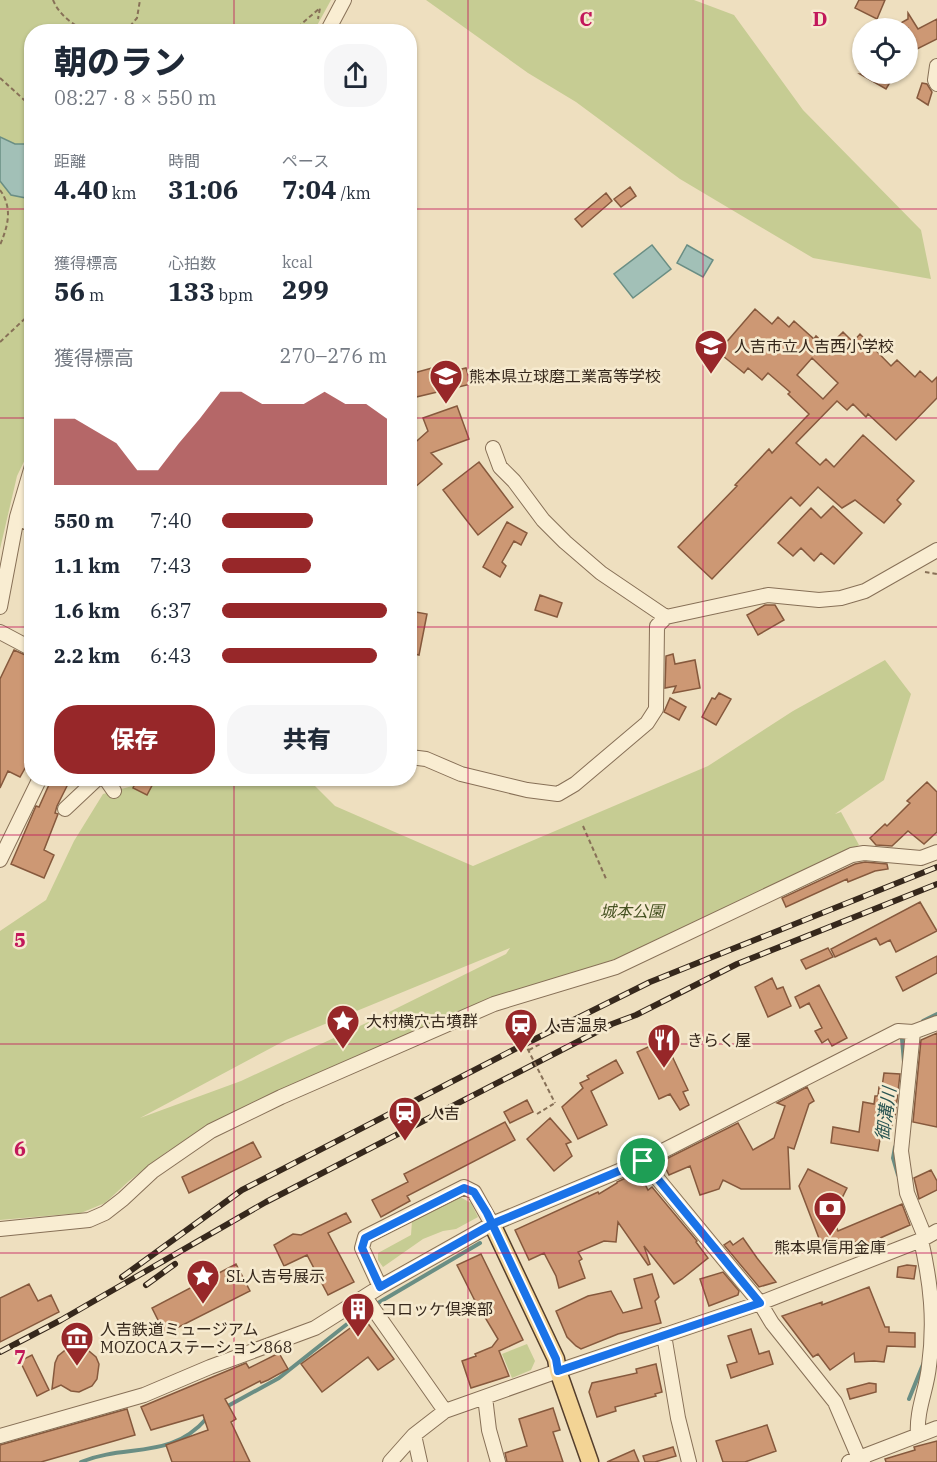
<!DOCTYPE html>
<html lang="ja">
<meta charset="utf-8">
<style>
:root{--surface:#fff;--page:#f6f6f7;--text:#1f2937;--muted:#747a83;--accent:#972729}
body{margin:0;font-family:"IBM Plex Serif","Noto Sans JP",serif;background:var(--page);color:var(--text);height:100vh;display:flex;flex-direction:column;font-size:22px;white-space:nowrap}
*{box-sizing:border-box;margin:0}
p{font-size:20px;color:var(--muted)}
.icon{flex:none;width:33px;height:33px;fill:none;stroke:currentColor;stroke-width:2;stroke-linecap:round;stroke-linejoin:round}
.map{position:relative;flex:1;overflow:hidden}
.side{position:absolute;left:24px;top:24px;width:393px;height:762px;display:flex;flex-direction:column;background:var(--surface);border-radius:24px;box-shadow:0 2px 4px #0004}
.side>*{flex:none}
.controls{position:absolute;left:852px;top:18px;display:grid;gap:12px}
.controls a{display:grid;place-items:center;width:66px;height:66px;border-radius:50%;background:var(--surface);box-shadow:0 2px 4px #0004;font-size:30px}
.pin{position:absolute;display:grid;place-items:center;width:51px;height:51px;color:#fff;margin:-26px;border:3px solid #fff;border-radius:50%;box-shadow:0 2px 6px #0007}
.round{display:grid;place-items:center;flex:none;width:63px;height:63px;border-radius:24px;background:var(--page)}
.headline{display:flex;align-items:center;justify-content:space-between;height:102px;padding:0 30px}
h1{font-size:33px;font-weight:800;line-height:45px}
.stats{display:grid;grid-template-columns:repeat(3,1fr);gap:9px;height:102px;padding:6px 30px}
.stats div{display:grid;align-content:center}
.stats b{font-size:26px;font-weight:800}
.stats small{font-size:16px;font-weight:400}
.stats p{font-size:16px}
.chart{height:168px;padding:12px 30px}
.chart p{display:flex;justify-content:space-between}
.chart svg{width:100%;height:108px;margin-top:6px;fill:var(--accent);opacity:.7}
.button{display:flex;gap:12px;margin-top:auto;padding:12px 30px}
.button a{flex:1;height:69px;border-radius:24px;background:var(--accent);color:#fff;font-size:24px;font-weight:800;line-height:69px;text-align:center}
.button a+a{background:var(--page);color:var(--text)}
ul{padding:0 30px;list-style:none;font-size:20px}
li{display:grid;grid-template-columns:96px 72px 1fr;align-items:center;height:45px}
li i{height:15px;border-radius:8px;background:var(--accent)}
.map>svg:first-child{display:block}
.green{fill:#c6cc93;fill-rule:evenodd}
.water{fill:#a2c0b7;stroke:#6a8e84;stroke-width:1.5}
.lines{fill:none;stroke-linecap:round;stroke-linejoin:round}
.stream{stroke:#6a8e84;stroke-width:4}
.building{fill:#cd9874;stroke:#86593d;stroke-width:1.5;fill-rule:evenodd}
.minor-casing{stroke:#877057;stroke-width:16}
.major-casing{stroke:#543e2c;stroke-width:19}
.path{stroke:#877057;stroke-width:2;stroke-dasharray:4.5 3;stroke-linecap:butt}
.minor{stroke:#f9edd2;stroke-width:14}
.major{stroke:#f3d495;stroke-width:16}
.rail-casing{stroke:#36281c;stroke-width:6}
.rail{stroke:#f6eacf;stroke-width:4;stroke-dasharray:11;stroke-linecap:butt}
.path-bridge{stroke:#877057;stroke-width:2;stroke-dasharray:4.5 3;stroke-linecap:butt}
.route-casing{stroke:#fff;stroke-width:12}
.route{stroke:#1a73e8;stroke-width:8}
.grid{fill:none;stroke:#c2185b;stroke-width:1.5;stroke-opacity:0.55}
.labels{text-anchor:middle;stroke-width:5;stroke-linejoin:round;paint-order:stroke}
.poi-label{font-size:16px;fill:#36281c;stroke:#f6eacf;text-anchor:start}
.park-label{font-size:16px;font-style:italic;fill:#475322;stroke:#f6eacf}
.water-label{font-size:18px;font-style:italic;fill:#2b5653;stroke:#f6eacf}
.grid-label{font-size:20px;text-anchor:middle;font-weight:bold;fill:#c2185b;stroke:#f6eacf;stroke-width:5;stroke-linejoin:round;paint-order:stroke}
</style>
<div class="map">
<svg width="937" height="1462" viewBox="0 0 937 1462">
<rect width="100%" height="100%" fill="#eedfbf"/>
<path class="green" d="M0,0H331L314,31L32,32L31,447L17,476L0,549Z
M426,0H694L734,15L803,110L921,230L931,279L813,258L680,179L576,102L528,73Z
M885,660L911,694L884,780L835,814L841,812L859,845L638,951L573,975L512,991L223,1120L168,1151L129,1181L105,1203L81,1213L0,1220V931L46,900L74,841L103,794L136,785L141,779H308L335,806L473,866L708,766L793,711ZM510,948L506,954L377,1018L241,1081L140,1118L286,1040Z
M460,1197L471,1203L478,1217L456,1229L443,1231L423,1239L383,1267L378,1260V1253L411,1235L412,1221Z
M527,1344L535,1361L531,1370L512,1378L502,1354Z"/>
<path class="water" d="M0,137L15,144H31V199L11,195L0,181Z
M652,245L671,269L633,298L614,274Z
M687,245L713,260L703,277L677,263Z"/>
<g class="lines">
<path class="stream" d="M923,1021L937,1014
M902,1039L904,1062
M895,1147L893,1158L898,1175
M909,1399L924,1362
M226,1407L279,1378L361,1313L480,1243
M81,1462C127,1443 170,1461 207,1418"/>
</g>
<path class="building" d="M859,0H885L877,19L855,8Z
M908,13L918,29L937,19V39L913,51L911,47L908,54V28H892L908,19Z
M860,74H895L886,89Z
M922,83L927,84L932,92L928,105L917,98Z
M630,187L636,196L621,207L614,199Z
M606,193L612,201L582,227L575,219Z
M755,309L772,324L778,317L789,327L794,321L814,339L816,336L828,347L843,332L853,342L860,334L891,366L897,360L915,377L920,371L932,382L937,377V398L896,440L868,414L866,417L853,404L847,410L837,401L796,443L820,465L826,459L834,467L863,435L914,481L897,500L901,504L884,523L855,500L842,508L818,487L800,506L791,497L712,579L678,547L737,486L735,485L769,449L772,453L809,414L788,394L790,392L768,373L762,380L748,368L744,373L718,352ZM812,358L838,383L823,399L797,375Z
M443,365L445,373L466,368L471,384L412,398L410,389V374Z
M457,406L469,439L431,453L442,464L414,488L410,483V447L428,431L423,418Z
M479,462L513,507L478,535L443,490Z
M833,506L862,533L834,564L821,553L814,561L801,548L793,556L778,543L811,508L821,518Z
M507,522L527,533L521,545L514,541L502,562L506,566L500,577L483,567Z
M540,595L562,603L557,617L535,610Z
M765,605H775L784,620L758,635L747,615Z
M410,611L427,614L419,655L410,653Z
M14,650L32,658V756L20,777L8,771L0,788V679Z
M673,654L675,664L695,660L700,688L673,693L676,686L665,688L666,656Z
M719,693L731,699L716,725L702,717L712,698L715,699Z
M670,698L686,707L679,720L664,712Z
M52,778H71L57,806L55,813L58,814L44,850L54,855L44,878L11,864L36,806L39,807Z
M138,778H156L147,795L133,788Z
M927,782L937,792V832L924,844L908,831L892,846L876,845L870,838L885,824L887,826L910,803L907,801Z
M865,862L887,864L888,869L875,871L848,882L847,879L786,907L782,898L855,864Z
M920,902L937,931L896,952L890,940L880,945L876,938L835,957L831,949Z
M828,948L833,957L806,969L801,960Z
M937,956V973L903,991L896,977Z
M772,978L777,989L783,987L791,1006L768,1017L755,987Z
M819,985L847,1038L832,1046L828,1039L822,1043L815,1031L822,1028L809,1003L800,1008L795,997Z
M937,1033V1127L913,1122L921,1040Z
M661,1041L662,1043L665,1041L688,1090L683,1092L689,1105L680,1110L670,1094L659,1099L637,1052Z
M616,1060L623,1073L591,1091L607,1125L578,1139L562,1107L583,1088L580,1083L589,1079L587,1076Z
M884,1073L900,1074L895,1118H893L891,1130L882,1128L878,1151L831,1143L833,1127L859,1132L863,1102L874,1104L875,1096H878L879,1087H882Z
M807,1087L814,1101L809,1104L794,1149L788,1147L790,1189H741L723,1180L719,1189L700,1195L690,1166L669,1175L662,1161L738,1123L753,1150L774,1138L785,1106L777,1103Z
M527,1100L533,1112L510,1123L504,1112Z
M550,1118L571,1142L566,1144L572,1156L554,1171L527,1139Z
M505,1122L515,1140L407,1196L410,1201L381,1217L372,1200L408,1182L404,1174Z
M253,1142L261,1157L189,1193L182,1177Z
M808,1169L847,1188L839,1204L825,1197L838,1231L902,1204L910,1225L864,1245L861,1240L825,1254L799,1186Z
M931,1170L937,1181V1190L919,1199L914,1178Z
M640,1174L648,1190L652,1187L697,1241L696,1242L708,1258L682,1279L674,1284L644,1246L650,1264L648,1265L618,1222L616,1242L604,1241L578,1252L582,1259L579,1261L585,1278L559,1288L556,1276L544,1253L529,1260L515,1230L598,1192L599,1194L617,1183V1182L630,1176L631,1179Z
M346,1213L351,1222L328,1233L354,1282L328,1295L307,1255L284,1266L274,1245L293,1234L301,1235Z
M743,1238L757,1258L776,1282L759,1287L724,1245L730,1241L733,1245Z
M481,1254L523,1340L499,1351L509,1376L471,1388L462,1361L476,1356L475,1354L492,1347L498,1339L474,1299L457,1265Z
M236,1264L250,1291L165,1334L152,1308Z
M907,1265L916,1266L914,1279L897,1277L898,1267Z
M723,1272L739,1291L738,1295L709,1306L700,1279Z
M652,1274L659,1297L655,1301L661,1323L618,1334L581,1349L576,1346L567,1337L556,1311L588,1296L611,1291L623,1313L642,1308L634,1279Z
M29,1284L38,1301L51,1295L59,1312L0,1342V1298Z
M869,1287L885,1327H889V1332L915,1333V1347L887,1346L884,1362L874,1361L855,1362L854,1353L830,1370L818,1354L813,1357L782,1316L822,1302V1305Z
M364,1318L394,1359L378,1370L368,1357L322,1392L301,1364Z
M751,1329L759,1354L769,1351L773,1364L731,1378L727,1365L737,1362L728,1336Z
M77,1346L84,1347L96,1357L99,1364L97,1379L92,1386L79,1392L71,1391L61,1385L52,1389L55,1363L58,1356L69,1347Z
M279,1353L288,1369L268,1380L261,1383L260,1381L225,1399L236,1419L231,1422L250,1462H172L166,1445L208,1430L203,1415L151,1430L141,1407L246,1363L249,1368Z
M32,1355L49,1390L37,1396L20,1361Z
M656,1364L662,1392L655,1394L656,1396L615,1407L616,1411L597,1417L589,1392L592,1383L637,1373L636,1369Z
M869,1383L876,1384V1392L850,1399L847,1389Z
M553,1408L560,1430L553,1432L563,1462H507L505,1453L527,1446L519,1419Z
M127,1409L135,1435L41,1462H0V1445Z
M767,1425L776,1451L745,1462H723L716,1441Z
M937,1441V1462H886L885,1459L915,1450L914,1447Z
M673,1447L676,1456L655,1462H645L643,1456Z
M634,1450L639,1462H607Z"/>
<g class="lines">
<g class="minor-casing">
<path id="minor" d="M327,32L344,0
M937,66L935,80L937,84
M493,448L500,467L514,481L543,520L565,542L601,573L666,617
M17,517L32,525
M0,607L17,517L32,466
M0,632L32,649
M410,757L426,759L461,774L527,790L558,794L575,784L647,723L656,709L657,626L666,617L768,595L819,600L841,598L865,591L937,550
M105,778L114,791
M65,809L98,778
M0,860L40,778
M913,1032L901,1151L907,1193L925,1237
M643,1161L760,1303L772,1323L835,1402L859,1458L849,1462
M0,1229L89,1220L105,1213L123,1199L153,1171L211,1131L281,1097L494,1004L616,967L852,855L864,853L921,858L937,852
M380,1287L362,1248L365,1237L464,1187L474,1192L492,1224
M365,1297L445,1411
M664,1335L678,1418L689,1462
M485,1397L489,1430L498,1462
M414,1435L420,1462
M918,1435C916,1410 927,1389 929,1366C935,1321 931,1284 921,1240
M0,1436L144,1395L210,1367L315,1328L380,1287L492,1224L643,1161L898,1031L913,1032L937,1023
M390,1462L414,1435L445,1411L558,1371L760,1303L921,1240L937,1231
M863,1462L859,1458L937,1428"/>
</g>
<g class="major-casing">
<path id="major" d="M492,1224L556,1359L558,1371L590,1462"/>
</g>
<path class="path" d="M53,0C59,15 74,26 89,32
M125,32L137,18L140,0
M292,32L320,8L318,19
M0,78L32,107
M0,190C13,208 8,226 0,245
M0,342L32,312
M925,572L937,574
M583,826L607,881
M514,1022L530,1016
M529,1050L542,1043
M537,1114L555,1103"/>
<use href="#minor" class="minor"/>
<use href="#major" class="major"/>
<g class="rail-casing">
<path id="rail" d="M122,1277L242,1190L517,1048L650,982L937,867
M146,1285L175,1264
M0,1352L61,1320L266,1202L612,1024L636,1015L737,964L937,884"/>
</g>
<use href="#rail" class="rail"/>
<path class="path-bridge" d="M514,1022L555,1103"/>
</g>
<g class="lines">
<g class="route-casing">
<path id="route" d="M643,1161L492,1224L380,1287L362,1248L365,1238L464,1188L474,1192L487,1213L556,1359L558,1371L760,1303L643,1161"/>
</g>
<use href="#route" class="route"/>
</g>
<path class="grid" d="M234,0V32M468,0V1462M703,0V1462M0,209H32M410,209H937M0,418H32M410,418H937M0,627H32M410,627H937M234,778V1462M0,835H937M0,1044H937M0,1253H937"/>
<defs>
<g id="school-pin" transform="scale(1.725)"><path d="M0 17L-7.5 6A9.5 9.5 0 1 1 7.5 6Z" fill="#972729" stroke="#f6eacf"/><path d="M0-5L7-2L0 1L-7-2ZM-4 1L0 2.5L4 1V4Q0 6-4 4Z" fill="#fff"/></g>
<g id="sight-pin" transform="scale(1.725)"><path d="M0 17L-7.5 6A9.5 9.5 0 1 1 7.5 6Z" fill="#972729" stroke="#f6eacf"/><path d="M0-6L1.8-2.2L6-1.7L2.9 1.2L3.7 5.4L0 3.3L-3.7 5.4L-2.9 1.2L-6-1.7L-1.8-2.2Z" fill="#fff"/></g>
<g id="station-pin" transform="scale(1.725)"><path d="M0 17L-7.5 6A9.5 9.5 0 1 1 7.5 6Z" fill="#972729" stroke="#f6eacf"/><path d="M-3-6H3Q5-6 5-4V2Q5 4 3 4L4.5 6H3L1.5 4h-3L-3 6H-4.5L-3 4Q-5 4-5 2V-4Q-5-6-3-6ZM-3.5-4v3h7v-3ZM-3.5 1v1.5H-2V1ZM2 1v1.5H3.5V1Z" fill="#fff"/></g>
<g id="restaurant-pin" transform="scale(1.725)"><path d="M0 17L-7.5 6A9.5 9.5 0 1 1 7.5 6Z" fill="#972729" stroke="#f6eacf"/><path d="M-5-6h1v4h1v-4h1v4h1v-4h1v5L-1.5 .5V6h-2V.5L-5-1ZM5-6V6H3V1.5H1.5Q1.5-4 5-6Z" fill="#fff"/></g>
<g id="bank-pin" transform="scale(1.725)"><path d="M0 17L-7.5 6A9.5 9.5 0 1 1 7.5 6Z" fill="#972729" stroke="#f6eacf"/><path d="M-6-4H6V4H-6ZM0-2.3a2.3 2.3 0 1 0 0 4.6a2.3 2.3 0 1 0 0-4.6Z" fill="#fff"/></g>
<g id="building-pin" transform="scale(1.725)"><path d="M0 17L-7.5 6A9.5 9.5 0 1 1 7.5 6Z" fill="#972729" stroke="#f6eacf"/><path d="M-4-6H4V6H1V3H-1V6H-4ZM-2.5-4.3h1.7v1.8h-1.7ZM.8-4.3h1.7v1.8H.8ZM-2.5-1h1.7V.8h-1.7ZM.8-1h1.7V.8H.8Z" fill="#fff"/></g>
<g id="museum-pin" transform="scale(1.725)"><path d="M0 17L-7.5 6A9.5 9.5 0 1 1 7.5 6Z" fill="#972729" stroke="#f6eacf"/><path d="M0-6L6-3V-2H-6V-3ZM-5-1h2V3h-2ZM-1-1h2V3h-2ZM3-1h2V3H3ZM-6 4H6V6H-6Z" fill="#fff"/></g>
</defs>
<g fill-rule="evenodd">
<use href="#school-pin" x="711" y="346"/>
<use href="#school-pin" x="446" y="376"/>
<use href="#sight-pin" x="343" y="1021"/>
<use href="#station-pin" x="521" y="1025"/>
<use href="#restaurant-pin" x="664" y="1040"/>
<use href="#station-pin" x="405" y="1113"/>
<use href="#bank-pin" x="830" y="1208"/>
<use href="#sight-pin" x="203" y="1276"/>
<use href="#building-pin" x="358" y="1309"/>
<use href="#museum-pin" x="77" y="1338"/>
</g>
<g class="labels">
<g class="poi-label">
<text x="734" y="352">人吉市立人吉西小学校</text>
<text x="469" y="382">熊本県立球磨工業高等学校</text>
<text x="366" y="1027">大村横穴古墳群</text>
<text x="544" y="1031">人吉温泉</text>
<text x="687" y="1046">きらく屋</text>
<text x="428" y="1119">人吉</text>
<text x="830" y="1253" text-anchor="middle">熊本県信用金庫</text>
<text x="226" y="1282">SL人吉号展示</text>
<text x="381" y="1315">コロッケ倶楽部</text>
<text x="100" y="1335">人吉鉄道ミュージアム<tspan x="100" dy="18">MOZOCAステーション868</tspan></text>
</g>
<g class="park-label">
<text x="632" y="917">城本公園</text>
</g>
<g class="water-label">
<text transform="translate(886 1114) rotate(-82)" y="6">御溝川</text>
</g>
</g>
<g class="grid-label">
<text x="586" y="26">C</text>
<text x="820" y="26">D</text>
<text x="20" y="947">5</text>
<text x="20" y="1156">6</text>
<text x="20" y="1364">7</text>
</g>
</svg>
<div class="controls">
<a><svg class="icon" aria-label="locate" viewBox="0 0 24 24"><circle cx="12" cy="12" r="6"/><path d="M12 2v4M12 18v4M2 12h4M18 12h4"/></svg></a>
</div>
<div class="pin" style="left:643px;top:1161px;background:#1e9e55"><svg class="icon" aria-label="arrive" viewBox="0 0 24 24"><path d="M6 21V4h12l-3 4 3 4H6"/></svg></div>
<section class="side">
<div class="headline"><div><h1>朝のラン</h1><p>08:27 · 8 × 550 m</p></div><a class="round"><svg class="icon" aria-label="share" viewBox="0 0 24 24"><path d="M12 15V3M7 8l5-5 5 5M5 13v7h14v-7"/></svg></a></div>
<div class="stats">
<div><p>距離</p><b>4.40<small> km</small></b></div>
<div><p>時間</p><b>31:06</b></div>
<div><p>ペース</p><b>7:04<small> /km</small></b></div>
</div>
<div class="stats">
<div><p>獲得標高</p><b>56<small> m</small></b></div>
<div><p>心拍数</p><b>133<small> bpm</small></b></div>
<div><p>kcal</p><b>299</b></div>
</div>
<div class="chart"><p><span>獲得標高</span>270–276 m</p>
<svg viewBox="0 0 160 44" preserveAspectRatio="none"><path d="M0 44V17L10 17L20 22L30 27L40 38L50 38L60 27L70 17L80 6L90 6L100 11L110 11L120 11L130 6L140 11L150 11L160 17V44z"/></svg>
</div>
<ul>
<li><b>550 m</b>7:40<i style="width:55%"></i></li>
<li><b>1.1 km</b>7:43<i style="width:54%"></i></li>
<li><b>1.6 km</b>6:37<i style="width:100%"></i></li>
<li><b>2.2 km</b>6:43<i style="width:94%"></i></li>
</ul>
<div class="button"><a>保存</a><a>共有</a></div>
</section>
</div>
